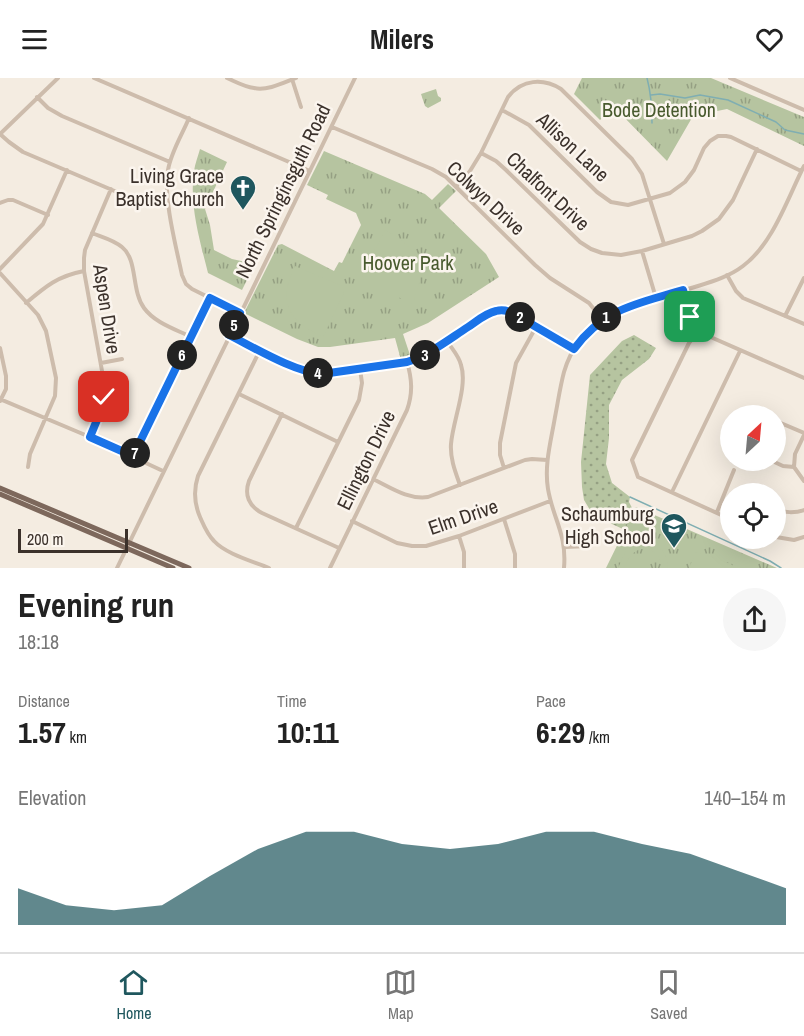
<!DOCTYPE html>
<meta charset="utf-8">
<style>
:root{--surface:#fff;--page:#f6f6f6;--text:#222;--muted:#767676;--line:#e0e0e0;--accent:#1f575e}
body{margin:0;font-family:"Archivo Narrow",sans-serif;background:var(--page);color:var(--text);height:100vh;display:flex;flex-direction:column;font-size:22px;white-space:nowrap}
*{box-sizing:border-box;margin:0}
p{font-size:20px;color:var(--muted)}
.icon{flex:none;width:33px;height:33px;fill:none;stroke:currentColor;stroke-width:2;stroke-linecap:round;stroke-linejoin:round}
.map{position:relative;height:490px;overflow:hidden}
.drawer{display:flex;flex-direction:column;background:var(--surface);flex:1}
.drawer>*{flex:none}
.needle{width:39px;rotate:26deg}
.controls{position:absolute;left:720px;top:327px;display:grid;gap:12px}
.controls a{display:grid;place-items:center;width:66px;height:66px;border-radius:50%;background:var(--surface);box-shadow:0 6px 24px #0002;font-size:30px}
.scale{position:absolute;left:18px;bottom:15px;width:110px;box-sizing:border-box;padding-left:6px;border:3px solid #3b312b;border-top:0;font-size:16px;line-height:21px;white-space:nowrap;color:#3b312b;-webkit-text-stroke:4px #fbf5ee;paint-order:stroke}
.pin{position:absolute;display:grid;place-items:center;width:51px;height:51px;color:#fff;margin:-26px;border-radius:12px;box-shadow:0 3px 9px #0006}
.km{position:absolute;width:30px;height:30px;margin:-15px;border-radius:50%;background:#222;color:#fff;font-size:16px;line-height:30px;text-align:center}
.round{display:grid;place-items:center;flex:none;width:63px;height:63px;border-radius:32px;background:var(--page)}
.summary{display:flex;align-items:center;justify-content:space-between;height:102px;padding:0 18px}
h1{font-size:33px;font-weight:700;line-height:45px}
.figures{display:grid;grid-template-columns:repeat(3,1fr);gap:9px;height:102px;padding:6px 18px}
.figures div{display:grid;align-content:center}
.figures b{font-size:30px;font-weight:700}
.figures small{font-size:16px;font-weight:400}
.figures p{font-size:16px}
.chart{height:168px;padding:12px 18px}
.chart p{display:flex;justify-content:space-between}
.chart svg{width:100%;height:108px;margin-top:6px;fill:var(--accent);opacity:.7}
header{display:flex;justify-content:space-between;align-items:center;height:78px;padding:0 18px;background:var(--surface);font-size:27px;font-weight:700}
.tab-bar{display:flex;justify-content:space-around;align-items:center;height:84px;border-top:2px solid var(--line);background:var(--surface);font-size:16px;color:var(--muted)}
.tab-bar a{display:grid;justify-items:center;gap:3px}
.tab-bar .selected{color:var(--accent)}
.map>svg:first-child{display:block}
.grass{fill:url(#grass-dots)}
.park{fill:url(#park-tufts)}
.garden{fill:#b6c4a0}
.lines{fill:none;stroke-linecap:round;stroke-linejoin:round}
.stream{stroke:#7faeb2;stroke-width:1.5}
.minor{stroke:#cdbcac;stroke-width:4}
.major{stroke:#7d685c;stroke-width:5}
.route-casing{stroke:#fff;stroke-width:12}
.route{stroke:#1a73e8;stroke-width:8}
.labels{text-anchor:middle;stroke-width:5;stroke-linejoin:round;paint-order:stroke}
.park-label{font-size:20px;fill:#485a2e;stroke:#fbf5ee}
.street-label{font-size:20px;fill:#3b312b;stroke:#fbf5ee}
.poi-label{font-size:20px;fill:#3b312b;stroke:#fbf5ee;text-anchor:end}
</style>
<header><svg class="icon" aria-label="menu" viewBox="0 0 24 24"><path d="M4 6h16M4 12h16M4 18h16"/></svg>Milers<svg class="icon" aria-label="heart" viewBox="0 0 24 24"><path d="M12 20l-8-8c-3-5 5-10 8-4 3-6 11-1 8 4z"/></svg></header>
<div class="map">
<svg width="804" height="490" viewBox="0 0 804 490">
<defs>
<pattern id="grass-dots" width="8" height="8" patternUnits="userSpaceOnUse" patternTransform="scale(1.5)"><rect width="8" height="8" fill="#b6c4a0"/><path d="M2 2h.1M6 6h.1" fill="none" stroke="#95a083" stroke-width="1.8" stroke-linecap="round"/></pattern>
<pattern id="park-tufts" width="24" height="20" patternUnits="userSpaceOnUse" patternTransform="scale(1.5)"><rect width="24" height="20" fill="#b6c4a0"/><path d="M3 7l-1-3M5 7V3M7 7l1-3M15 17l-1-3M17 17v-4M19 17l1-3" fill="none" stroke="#95a083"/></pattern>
</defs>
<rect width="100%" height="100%" fill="#f4ece1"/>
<path class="grass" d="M634,257L656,270L649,281L622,302L609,327V360L606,386L612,405L630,419L629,424L634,434L625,452L612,446L590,432L584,422L582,409L581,384L590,297L622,263Z"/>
<path class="park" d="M582,0H711L804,39V68L727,31L693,38L667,83L614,29L600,42L574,16Z
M436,11L438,18L441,20V23L428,30L425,28L421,16Z
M200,71L227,84L205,131L210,147L214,172L232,181L255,186L242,212L208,195C200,163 189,127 194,93C195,86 198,78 200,71Z
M324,73L425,116L432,122L448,106L456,113L439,130L486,176L499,199L428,245L403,256L411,280L401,282L395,260L330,269H318L297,261L244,235L278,167L282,166L334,193L339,184L342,185L361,147L356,135L326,121L328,117L307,107Z
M636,429L777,490H606Z"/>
<path class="garden" d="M385,152C417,168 429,192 412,226L364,202L362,196Z
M295,188L342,208L344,215L323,259C288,242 277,225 295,188Z
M631,462L636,464L635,466C653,461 668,471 668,490H662C662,477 647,465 635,474C629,477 627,484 624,490H618Z
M696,474L731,486L735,490H689Z"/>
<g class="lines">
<path class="stream" d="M647,0C651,15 652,29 652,45
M651,17L660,16L685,20L700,17L728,22L776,44L785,52L804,56
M630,419L770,483L781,490"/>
<path class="minor" d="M94,0L310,93
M227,0C236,4 245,9 254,10C267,13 283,5 296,0
M730,0L804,32
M292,1L301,29
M37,19L48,30L62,38L170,84
M502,32L529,47L597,114L611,124L628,127L670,115L685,104L694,92L704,70L710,63L718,58H726L731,59L801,93
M189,40C182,57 171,74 168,92C163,120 176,168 182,197L186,206L192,211L240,235
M332,49L432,91L446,99L535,187L550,200L589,225L602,241
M0,56L9,64L23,74L138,123L153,127L168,126
M0,56L58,0
M481,75L496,83L506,92L580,164L591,171L602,175L621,177L642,173L692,158L702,153L719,141L733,122L757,71
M456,109L470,93L481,75L508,19C522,1 543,0 561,11L632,81L642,96L664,166
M0,125L8,122H13L48,137
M92,155C102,159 114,162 122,169C138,182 131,212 144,230C155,245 175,251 191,259
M642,173L656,220
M0,191L43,146L67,92
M0,195L38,237L46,253L56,300L55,318L30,376L28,389
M727,197L736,213L743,220L804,246
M683,212L690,239L706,257L804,300
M26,225C46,208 58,198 84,193
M785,238L804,200
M700,252L689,265L632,382L638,399L730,441
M229,257L303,293C330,300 378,289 407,284L428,276L488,236L499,232L515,235L574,271
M447,263C452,271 459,278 461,287C468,308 453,342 451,366C450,380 455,393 460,407
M0,270L6,298V311L0,323
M260,272L198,398C193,413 194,425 200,439C204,448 207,456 214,463C226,476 252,483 269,490
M101,285L122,281
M239,316L338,364
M0,321L90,359L163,393
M749,331L764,338
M282,336L249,403C244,417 249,428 262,435L339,470
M776,343L804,355
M804,357L795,376L794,389L804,403
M90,359C98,338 104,326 104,304L84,193V180L85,172L111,111
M133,378L210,221
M770,382L783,388L794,389
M504,390L500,377V365L516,285L536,249
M373,401C390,409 408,422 428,419L525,382L532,381L547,382
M672,414L740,273
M776,431C783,435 796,435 804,432
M717,434L734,392
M504,441L515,476V490
M352,443L397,465L412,468H426L459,458L550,423
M296,450L359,322L362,305L360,291
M459,458L464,474V490
M776,459L794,462L804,459
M565,469L589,468
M117,490L355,0
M330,490L407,332C413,315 412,301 407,284
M564,490C567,456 553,441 548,411C544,387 551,363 555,339C558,324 560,309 564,294C582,231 645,225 698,208C714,203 730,198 743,188C773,166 788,119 804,88"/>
<path class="major" d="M0,410L189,490
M0,416L173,490"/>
</g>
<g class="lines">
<g class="route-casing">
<path id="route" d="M104,319L99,337L90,359L133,378L210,220L240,235L229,257C255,270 294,294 322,296L407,284C429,277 448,262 468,249C477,243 486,235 496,233C503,231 509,233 514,236L574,271C604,230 637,226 683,212L690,239"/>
</g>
<use href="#route" class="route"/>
</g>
<defs>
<g id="church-pin" transform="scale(1.35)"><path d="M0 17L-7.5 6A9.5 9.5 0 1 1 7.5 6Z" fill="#1f575e" stroke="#fbf5ee"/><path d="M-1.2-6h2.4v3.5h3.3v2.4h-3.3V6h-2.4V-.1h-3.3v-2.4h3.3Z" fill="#fff"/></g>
<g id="school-pin" transform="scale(1.35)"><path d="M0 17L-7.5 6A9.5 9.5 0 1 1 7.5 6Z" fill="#1f575e" stroke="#fbf5ee"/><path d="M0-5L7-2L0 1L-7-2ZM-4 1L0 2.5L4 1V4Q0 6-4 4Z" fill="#fff"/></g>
</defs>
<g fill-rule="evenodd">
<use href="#church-pin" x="243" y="110"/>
<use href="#school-pin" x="674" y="448"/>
</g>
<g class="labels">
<g class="park-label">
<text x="659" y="39">Bode Detention</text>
<text x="408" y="192">Hoover Park</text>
</g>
<g class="street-label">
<text transform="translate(573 69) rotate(43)" y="7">Allison Lane</text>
<text transform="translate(283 113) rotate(-64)" y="7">North Springinsguth Road</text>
<text transform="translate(548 113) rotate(43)" y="7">Chalfont Drive</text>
<text transform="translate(486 120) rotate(43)" y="7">Colwyn Drive</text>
<text transform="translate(107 231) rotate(81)" y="7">Aspen Drive</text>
<text transform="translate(366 382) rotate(-64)" y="7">Ellington Drive</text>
<text transform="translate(463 439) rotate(-19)" y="7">Elm Drive</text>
</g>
<g class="poi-label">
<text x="224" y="105">Living Grace<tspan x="224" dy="23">Baptist Church</tspan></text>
<text x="654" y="443">Schaumburg<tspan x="654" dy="23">High School</tspan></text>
</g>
</g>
</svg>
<div class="controls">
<a><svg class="needle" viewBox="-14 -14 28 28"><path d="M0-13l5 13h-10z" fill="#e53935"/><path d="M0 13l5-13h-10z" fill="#767676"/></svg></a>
<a><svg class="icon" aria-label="locate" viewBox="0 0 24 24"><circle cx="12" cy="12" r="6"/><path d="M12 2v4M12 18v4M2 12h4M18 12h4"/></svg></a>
</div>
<div class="scale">200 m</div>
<div class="pin" style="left:690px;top:239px;background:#1e9e55"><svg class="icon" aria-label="arrive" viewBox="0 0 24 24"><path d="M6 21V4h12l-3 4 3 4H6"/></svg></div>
<div class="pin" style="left:104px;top:319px;background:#d93025"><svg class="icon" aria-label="check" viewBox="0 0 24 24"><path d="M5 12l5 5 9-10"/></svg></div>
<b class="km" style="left:606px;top:239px">1</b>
<b class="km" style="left:520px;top:239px">2</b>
<b class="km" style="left:425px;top:277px">3</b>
<b class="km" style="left:318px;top:295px">4</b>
<b class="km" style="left:234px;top:247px">5</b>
<b class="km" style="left:182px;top:277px">6</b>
<b class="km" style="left:135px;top:375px">7</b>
</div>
<section class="drawer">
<div class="summary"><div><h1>Evening run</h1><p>18:18</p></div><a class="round"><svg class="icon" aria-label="share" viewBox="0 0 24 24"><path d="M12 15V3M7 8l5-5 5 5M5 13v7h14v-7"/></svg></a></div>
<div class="figures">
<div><p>Distance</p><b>1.57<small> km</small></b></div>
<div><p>Time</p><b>10:11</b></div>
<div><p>Pace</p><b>6:29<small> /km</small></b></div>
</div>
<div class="chart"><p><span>Elevation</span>140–154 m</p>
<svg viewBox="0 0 160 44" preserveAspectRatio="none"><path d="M0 44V29L10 36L20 38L30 36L40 24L50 13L60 6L70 6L80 11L90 13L100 11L110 6L120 6L130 11L140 15L150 22L160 29V44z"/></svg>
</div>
</section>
<nav class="tab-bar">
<a class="selected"><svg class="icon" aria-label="home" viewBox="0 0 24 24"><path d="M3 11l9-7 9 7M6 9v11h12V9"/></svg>Home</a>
<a><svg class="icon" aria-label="map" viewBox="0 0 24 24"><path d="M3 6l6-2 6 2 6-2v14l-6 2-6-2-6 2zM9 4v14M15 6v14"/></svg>Map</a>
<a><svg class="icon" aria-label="saved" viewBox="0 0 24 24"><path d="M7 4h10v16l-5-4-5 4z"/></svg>Saved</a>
</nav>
